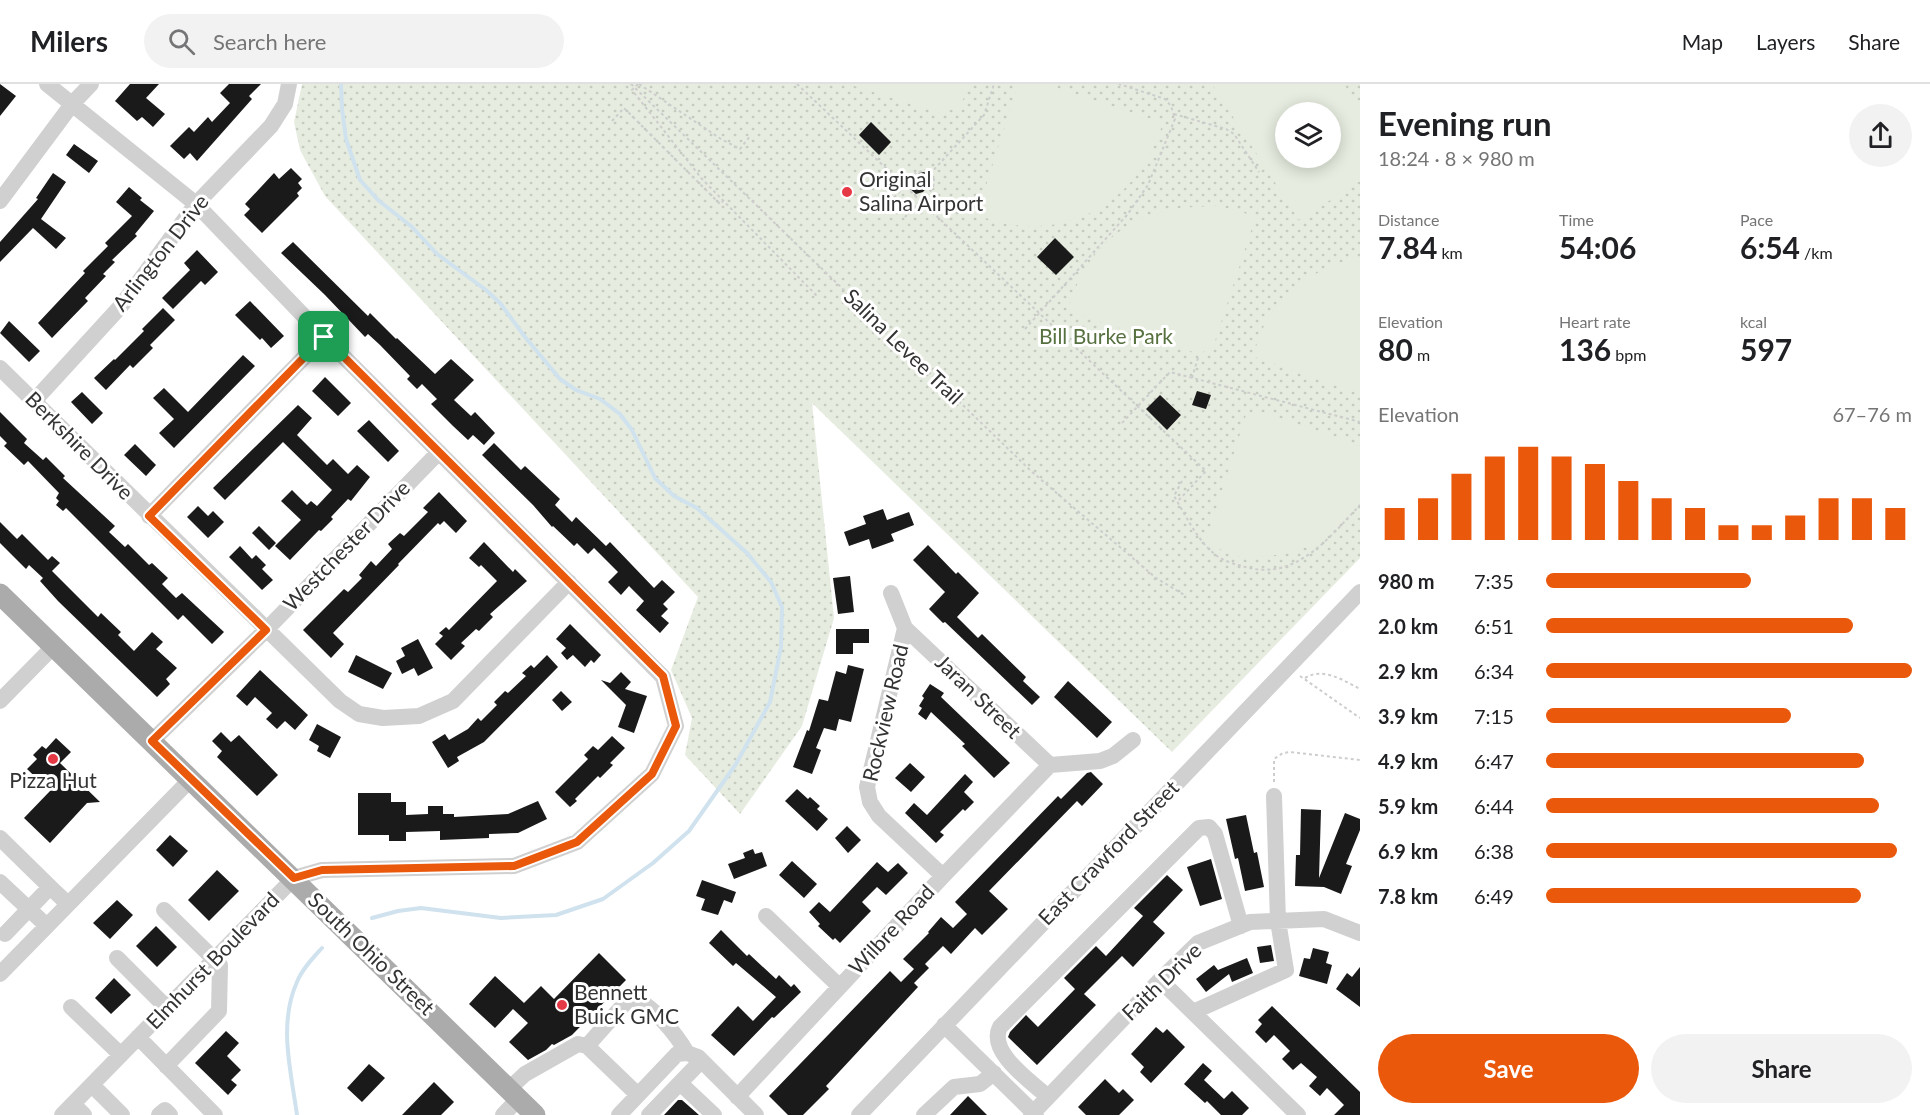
<!DOCTYPE html>
<meta charset="utf-8">
<style>
:root{--surface:#fff;--page:#f2f2f2;--text:#202124;--muted:#757577;--line:#e0e0e0;--accent:#ea580c}
body{margin:0;font-family:Lato,sans-serif;background:var(--page);color:var(--text);height:100vh;display:flex;flex-direction:column;font-size:22px;white-space:nowrap}
*{box-sizing:border-box;margin:0}
p{font-size:20px;color:var(--muted)}
.icon{flex:none;width:33px;height:33px;fill:none;stroke:currentColor;stroke-width:2;stroke-linecap:round;stroke-linejoin:round}
.map{position:relative;flex:1;overflow:hidden}
.panel{display:flex;flex-direction:column;background:var(--surface);width:570px}
.panel>*{flex:none}
.fabs{position:absolute;left:1275px;top:18px;display:grid;gap:12px}
.fabs a{display:grid;place-items:center;width:66px;height:66px;border-radius:50%;background:var(--surface);box-shadow:0 3px 15px #0003;font-size:30px}
.pin{position:absolute;display:grid;place-items:center;width:51px;height:51px;color:#fff;margin:-26px;border-radius:12px;box-shadow:0 3px 9px #0006}
.round{display:grid;place-items:center;flex:none;width:63px;height:63px;border-radius:32px;background:var(--page)}
.head{display:flex;align-items:center;justify-content:space-between;height:102px;padding:0 18px}
h1{font-size:33px;font-weight:700;line-height:45px}
.metrics{display:grid;grid-template-columns:repeat(3,1fr);gap:9px;height:102px;padding:6px 18px}
.metrics div{display:grid;align-content:center}
.metrics b{font-size:30px;font-weight:700}
.metrics small{font-size:16px;font-weight:400}
.metrics p{font-size:16px}
.chart{height:168px;padding:12px 18px}
.chart p{display:flex;justify-content:space-between}
.chart svg{width:100%;height:108px;margin-top:6px;stroke:var(--accent);stroke-width:6}
.primary-button{display:flex;gap:12px;margin-top:auto;padding:12px 18px}
.primary-button a{flex:1;height:69px;border-radius:36px;background:var(--accent);color:#fff;font-size:24px;font-weight:700;line-height:69px;text-align:center}
.primary-button a+a{background:var(--page);color:var(--text)}
ul{padding:0 18px;list-style:none;font-size:20px}
li{display:grid;grid-template-columns:96px 72px 1fr;align-items:center;height:45px}
li i{height:15px;border-radius:8px;background:var(--accent)}
header{display:flex;align-items:center;gap:36px;box-sizing:border-box;height:84px;padding:0 30px;background:var(--surface);border-bottom:2px solid var(--line)}
header strong{font-size:28px}
nav{display:flex;gap:33px;margin-inline-start:auto;font-size:21px}
.search{width:420px;height:54px;background:var(--page);display:flex;align-items:center;gap:15px;box-sizing:border-box;padding:0 21px;border-radius:33px;color:var(--muted);font-size:22px}
main{display:flex;flex:1;min-height:0}
.map>svg:first-child{display:block}
.grass{fill:url(#grass-dots);fill-rule:evenodd}
.garden{fill:#e6ecdf;fill-rule:evenodd}
.lines{fill:none;stroke-linecap:round;stroke-linejoin:round}
.stream{stroke:#cfe2ee;stroke-width:4}
.building{fill:#1a1a1a}
.path{stroke:#cdcdcd;stroke-width:2;stroke-dasharray:3 3;stroke-linecap:butt}
.minor{stroke:#d0d0d0;stroke-width:16}
.major{stroke:#ababab;stroke-width:21}
.route-casing{stroke:#fff;stroke-width:12}
.route{stroke:#ea580c;stroke-width:8}
.poi-dot{fill:#e63946;stroke:#fff;stroke-width:2}
.labels{text-anchor:middle;stroke-width:6;stroke-linejoin:round;paint-order:stroke}
.poi-label{font-size:21px;fill:#333;stroke:#fff;text-anchor:start}
.street-label{font-size:21px;fill:#333;stroke:#fff}
.park-label{font-size:21px;fill:#56703f;stroke:#fff}
</style>
<header>
<strong>Milers</strong>
<div class="search"><svg class="icon" aria-label="search" viewBox="0 0 24 24"><circle cx="10" cy="10" r="6"/><path d="M15 15l6 6"/></svg>Search here</div>
<nav><a>Map</a><a>Layers</a><a>Share</a></nav>
</header>
<main>
<div class="map">
<svg width="1360" height="1031" viewBox="0 0 1360 1031">
<defs>
<pattern id="grass-dots" width="8" height="8" patternUnits="userSpaceOnUse" patternTransform="scale(1.5)"><rect width="8" height="8" fill="#e6ecdf"/><path d="M2 2h.1M6 6h.1" fill="none" stroke="#c6cbc0" stroke-width="1.8" stroke-linecap="round"/></pattern>
</defs>
<rect width="100%" height="100%" fill="#fff"/>
<path class="grass" d="M302,0H1360V474L1172,668L812,319L834,534L802,642L740,730L685,671L692,634L671,586L698,513L325,112L300,66L294,38ZM1286,28H1330V74H1286Z"/>
<path class="garden" d="M848,0H969L961,21L943,30Z
M1021,0H1045L1163,39C1158,53 1152,68 1144,81C1120,118 1079,142 1035,142C1013,142 998,140 977,130L1018,1Z
M1212,0H1344L1360,25V97L1299,136ZM1286,28H1330V74H1286Z
M1215,122L1243,128L1255,135L1213,263L1199,270L1067,227C1071,217 1074,206 1079,196C1093,165 1125,137 1159,128C1177,123 1196,123 1215,122Z
M1360,173V310L1252,272C1257,261 1261,248 1266,237C1285,203 1323,182 1360,173Z
M1256,326L1360,362V415C1348,428 1335,446 1320,456C1301,469 1256,477 1234,471C1222,468 1215,462 1207,454L1246,331Z"/>
<g class="lines">
<path class="stream" d="M341,0L342,25L346,55L360,96L378,116L412,143L437,170L486,206L500,219L525,253L560,295L576,306L600,315L620,330L632,346L655,394L674,412L697,424L747,469L771,498L782,523L781,563L770,618L736,680L689,747L653,779L603,815L556,831L501,834L421,824L398,827L372,834
M297,1031C291,987 278,940 297,898C302,885 313,874 322,864"/>
</g>
<path class="building" d="M0,0L16,12L0,32Z
M130,0H159L146,14L165,30L153,43L142,33L137,37L115,17Z
M229,0H261L249,12L252,15L197,77L190,69L184,75L170,62L189,43L194,48L208,33L212,38L230,19L220,9Z
M871,38L891,58L879,71L859,51Z
M74,60L98,77L89,89L66,71Z
M291,84L302,95L298,99L302,104L297,109L299,112L262,149L244,131L250,125L245,120L274,89L279,95Z
M924,88L931,94L930,100L923,108L916,110L909,104L911,98L919,89Z
M53,89L66,98L41,135L66,154L56,165L33,144L0,178V158L38,115L36,114Z
M129,103L142,114L140,116L154,127L135,150L137,152L112,176L115,178L103,190L106,192L85,214L88,217L52,254L38,239L85,189L83,187L108,162L105,159L132,132L116,118Z
M1055,154L1074,173L1056,191L1037,173Z
M293,158L368,232L370,229L396,255L397,254L435,290L451,275L474,296L454,316L471,332L475,328L495,349L484,361L473,351L468,356L453,342L431,320L437,315L422,300L417,305L407,295L410,292L380,261L368,250L365,253L325,211L281,169Z
M197,166L218,188L205,201L201,197L173,225L162,214L190,186L184,179Z
M250,217L284,252L271,264L262,254L260,256L235,231Z
M163,224L175,236L150,261L153,264L133,284L130,281L106,306L94,294L114,275L115,276L144,247L142,245Z
M9,237L40,267L29,278L0,249Z
M243,271L255,282L174,364L159,349L174,335L153,314L164,304L188,328Z
M325,293L351,319L338,332L312,307Z
M1197,307L1211,311L1206,325L1192,321Z
M82,308L103,329L92,340L71,318Z
M1160,311L1181,331L1167,346L1146,325Z
M298,321L312,334L297,351L327,381L333,375L348,390L357,381L370,393L351,417L348,415L331,433L333,435L321,447L319,446L290,476L275,462L301,436L281,417L292,406L307,421L311,417L317,422L332,406L283,358L225,416L213,404Z
M0,328L27,355L24,359L43,376L46,373L65,392L63,394L115,442L109,448L125,463L128,460L149,481L152,479L168,494L162,500L176,514L182,509L224,548L212,560L183,531L178,536L66,424L63,427L56,421L59,417L56,414L59,409L28,377L24,381L4,362L7,359L0,352Z
M369,336L399,367L388,378L357,347Z
M494,359L521,386L525,382L560,415L555,421L572,438L576,433L606,462L610,458L654,504L662,496L675,508L663,520L668,525L661,532L669,539L660,549L636,526L644,517L629,502L621,511L608,498L618,488L594,464L588,470L577,459L574,462L553,442L552,443L533,421L482,371Z
M135,360L156,381L146,392L124,371Z
M439,408L467,437L456,449L444,437L440,441L438,439L398,480L399,481L333,549L344,560L331,574L303,546L344,505L348,508L362,494L359,491L371,477L376,482L392,465L388,460L400,449L404,452L428,428L423,424Z
M198,422L208,432L213,427L224,438L208,454L187,433Z
M883,425L887,436L909,428L914,441L891,450L894,457L872,465L869,455L849,462L844,448L866,440L863,432Z
M0,438L17,455L22,450L48,476L52,472L60,479L52,487L98,533L101,529L121,548L118,551L134,567L152,548L163,558L156,565L177,584L166,595L170,600L157,613L58,517L40,497L43,494L29,481L26,485L0,459Z
M259,442L276,459L269,466L252,449Z
M484,458L513,488L515,485L527,497L490,530L493,533L479,547L476,545L461,559L465,562L451,576L435,560L443,552L439,549L446,543L449,546L497,497L481,481L479,483L469,474Z
M928,461L956,490L958,488L979,509L957,533L978,554L982,550L1026,593L1023,597L1040,613L1032,621L945,538L943,539L929,525L945,508L913,476Z
M240,462L252,475L256,471L266,481L262,485L273,496L262,506L229,473Z
M850,492L854,528L838,530L833,494Z
M570,540L601,571L594,579L591,576L585,583L573,571L567,576L561,569L566,564L556,555Z
M836,545H869V559H853V570H836Z
M418,555L433,584L418,592L414,584L402,590L396,577L405,572L401,564Z
M356,571L392,589L383,605L348,588Z
M547,571L558,583L484,658L457,673L459,677L448,684L432,658L445,650L449,656L468,645L478,634L481,637L497,621L494,618L505,607L508,609L526,592L522,589L531,581L534,584Z
M848,581L864,585L851,638L839,635L836,647L824,644L816,664L821,666L812,690L793,683L807,646L809,647L819,615L828,617L836,587L846,590Z
M260,586L308,631L295,646L285,637L277,645L266,635L272,629L255,613L247,622L236,612Z
M621,588L631,598L625,605L647,612L634,649L618,643L626,621L601,596L610,599Z
M1068,597L1112,638L1097,654L1054,613Z
M930,600L944,609L941,613L1010,679L994,694L962,662L965,660L931,628L926,636L918,630L922,624L919,622L924,614L922,612Z
M561,607L572,618L562,627L552,616Z
M317,640L341,653L330,674L317,667L319,662L309,656Z
M221,648L231,658L239,651L278,691L257,712L217,673L222,667L212,657Z
M612,652L625,664L610,679L613,681L600,694L598,692L575,715L577,717L570,723L555,708L588,675L584,671L593,662L598,666Z
M56,654L71,668L60,679L100,718L87,719L50,759L24,734L50,707L27,685L37,675L33,671L42,662L46,665Z
M910,679L925,693L911,708L895,694Z
M1091,688L1103,700L1082,722L1077,717L989,807L1008,825L982,851L975,844L951,870L943,862L925,880L929,884L914,899L918,903L826,1002L829,1005L803,1031H788L769,1012L890,887L901,898L914,885L903,875L929,849L928,848L941,833L953,844L967,830L955,818L1058,712L1061,715L1087,689Z
M965,690L973,698L964,708L974,718L965,727L963,725L940,748L944,751L936,759L905,729L914,719L927,731Z
M797,705L808,715L810,713L820,722L817,725L828,735L817,747L785,717Z
M358,709H391V718H406V731L428,730V722H443V730H454V733L508,730L538,717L547,735L518,749L489,750V754L440,756V747L406,748V757H389V751H358Z
M1301,725L1321,726L1319,794L1345,729L1360,735V746L1346,780L1352,782L1341,810L1324,803L1295,802L1296,771H1300Z
M1246,731L1254,769L1257,768L1264,803L1245,807L1238,774L1235,775L1226,735Z
M847,742L861,756L848,769L835,754Z
M170,751L188,767L173,783L156,766Z
M753,765L755,770L762,768L767,782L734,795L728,780L745,774L743,769Z
M1211,775L1222,815L1200,822L1187,783Z
M792,777L817,800L804,814L779,791Z
M877,778L888,788L898,779L908,789L886,811L877,803L862,818L871,827L840,859L835,854L833,856L818,842L820,840L809,828L819,818L830,828Z
M217,786L239,807L209,837L188,816Z
M1167,791L1183,806L1153,838L1165,849L1133,883L1122,872L1084,910L1096,921L1037,981L1008,953L1010,948L1026,931L1038,943L1075,905L1064,894L1096,862L1106,872L1143,832L1134,824Z
M702,796L736,808L732,819L724,816L718,831L701,826L705,815L696,812Z
M117,816L133,831L110,855L93,839Z
M156,842L177,863L157,883L136,862Z
M721,846L747,872L749,870L776,895L779,891L791,903L794,900L801,908L774,934L772,933L734,972L711,951L738,922L753,937L776,913L736,879L733,882L709,859Z
M1271,861L1274,877L1260,879L1257,863Z
M1313,864L1329,868L1326,879L1332,881L1327,900L1299,892L1304,874L1310,875Z
M599,869L626,896L572,951L554,961L552,960L546,966L528,976L509,958L528,939L513,925L495,944L469,920L495,892L524,919L541,902L554,915Z
M1247,874L1253,889L1232,898L1229,890L1206,908L1196,895L1214,881L1218,886Z
M1360,883V923L1336,905L1347,889L1352,893Z
M114,894L131,911L111,930L95,914Z
M1272,922L1360,1008V1031H1334L1344,1021L1327,1004L1320,1012L1309,1002L1317,993L1301,979L1293,986L1282,975L1290,967L1274,951L1266,959L1255,948L1262,940L1258,936Z
M1156,943L1163,949L1167,945L1185,963L1151,999L1140,988L1144,983L1131,970Z
M226,947L239,959L227,972L241,986L231,996L237,1001L228,1011L195,979Z
M1203,979L1212,987L1204,996L1224,1015L1232,1007L1249,1024L1242,1031H1221L1207,1017L1205,1019L1184,1000Z
M369,980L385,994L362,1018L347,1004Z
M1105,995L1119,1009L1123,1005L1134,1016L1119,1031H1086L1078,1023Z
M434,998L454,1018L441,1031H402Z
M968,1012L987,1031H950Z
M678,1016H682L699,1031H664Z"/>
<g class="lines">
<path class="path" d="M631,0L1031,387L1156,494L1186,512
M638,0L632,6L702,95L818,213
M639,0L721,55L740,65L751,51
M797,0L1206,387L1178,417
M1174,30L1226,45L1234,50L1259,88
M612,37L624,24L720,120L723,117
M930,90L984,31L994,0
M890,118L916,89L925,86L934,95L933,104L905,133
M1025,245L1127,131L1148,101L1175,35L1171,22L1165,15L1119,0
M1192,294L1198,274
M1122,339L1170,288L1360,338
M1182,397L1174,412C1186,432 1198,458 1217,472C1224,477 1234,480 1242,482C1294,499 1328,455 1360,421
M1300,592L1360,634
M1305,594C1323,583 1343,596 1360,605
M1274,698V675L1283,669L1290,668L1360,676"/>
<path class="minor" d="M47,0L196,120L324,253L663,593L676,642L652,690L577,758L514,782L322,786L294,794L62,1031
M0,117L73,19L91,0
M0,284L340,617L359,630L383,634L419,632L453,617L569,498
M34,317L121,222L196,120L271,42L285,20L289,0
M149,432L324,253
M891,509L905,544L1050,681
M905,544L867,703L870,718L879,732L943,792
M0,617L54,562
M152,657L266,546L439,368
M1050,681L1100,677L1113,672L1133,656
M0,754L50,803
M0,798L47,842
M164,826L220,881L219,927L166,982
M766,832L839,902
M5,850L50,803L68,820
M117,874L167,924
M0,890L191,695
M1160,896L1298,1031
M71,923L121,971
M1193,928L1286,886L1278,837L1274,712
M944,941L1036,1031
M138,953L215,1031
M587,962L627,917L632,914C652,920 677,951 687,969
M680,999L714,1031
M92,1001L122,1031
M509,1005L525,990L578,960L587,962L638,1011
M737,1013L943,792L1050,681
M1048,1013C1032,998 987,968 1000,943L1199,744L1209,743L1215,750L1241,842
M73,1020L84,1031
M159,1031L165,1026L170,1031
M503,1031L519,1014
M619,1031L677,970L687,969L698,973L756,1031
M649,1031L701,977
M859,1031L1360,508
M924,1031L954,1003L980,1000L994,989
M1031,1031L1160,896L1198,859L1250,838L1324,835L1360,849"/>
<path class="major" d="M0,510L535,1031"/>
</g>
<g class="lines">
<g class="route-casing">
<path id="route" d="M324,253L663,592L676,642L652,690L577,758L514,782L322,786L294,794L152,657L266,546L149,432Z"/>
</g>
<use href="#route" class="route"/>
</g>
<g class="poi-dot">
<circle cx="847" cy="108" r="6"/>
<circle cx="53" cy="675" r="6"/>
<circle cx="562" cy="921" r="6"/>
</g>
<g class="labels">
<g class="poi-label">
<text x="859" y="103">Original<tspan x="859" dy="24">Salina Airport</tspan></text>
<text x="53" y="704" text-anchor="middle">Pizza Hut</text>
<text x="574" y="916">Bennett<tspan x="574" dy="24">Buick GMC</tspan></text>
</g>
<g class="street-label">
<text transform="translate(161 169) rotate(-52)" y="7">Arlington Drive</text>
<text transform="translate(903 263) rotate(44)" y="7">Salina Levee Trail</text>
<text transform="translate(79 362) rotate(45)" y="7">Berkshire Drive</text>
<text transform="translate(347 462) rotate(-46)" y="7">Westchester Drive</text>
<text transform="translate(978 613) rotate(44)" y="7">Jaran Street</text>
<text transform="translate(886 629) rotate(-77)" y="7">Rockview Road</text>
<text transform="translate(1109 769) rotate(-46)" y="7">East Crawford Street</text>
<text transform="translate(892 846) rotate(-47)" y="7">Wilbre Road</text>
<text transform="translate(371 870) rotate(44)" y="7">South Ohio Street</text>
<text transform="translate(213 877) rotate(-46)" y="7">Elmhurst Boulevard</text>
<text transform="translate(1162 898) rotate(-44)" y="7">Faith Drive</text>
</g>
<g class="park-label">
<text x="1106" y="260">Bill Burke Park</text>
</g>
</g>
</svg>
<div class="fabs">
<a><svg class="icon" aria-label="layers" viewBox="0 0 24 24"><path d="M12 4l9 5-9 5-9-5zM3 14l9 5 9-5"/></svg></a>
</div>
<div class="pin" style="left:324px;top:253px;background:#1e9e55"><svg class="icon" aria-label="arrive" viewBox="0 0 24 24"><path d="M6 21V4h12l-3 4 3 4H6"/></svg></div>
</div>
<section class="panel">
<div class="head"><div><h1>Evening run</h1><p>18:24 · 8 × 980 m</p></div><a class="round"><svg class="icon" aria-label="share" viewBox="0 0 24 24"><path d="M12 15V3M7 8l5-5 5 5M5 13v7h14v-7"/></svg></a></div>
<div class="metrics">
<div><p>Distance</p><b>7.84<small> km</small></b></div>
<div><p>Time</p><b>54:06</b></div>
<div><p>Pace</p><b>6:54<small> /km</small></b></div>
</div>
<div class="metrics">
<div><p>Elevation</p><b>80<small> m</small></b></div>
<div><p>Heart rate</p><b>136<small> bpm</small></b></div>
<div><p>kcal</p><b>597</b></div>
</div>
<div class="chart"><p><span>Elevation</span>67–76 m</p>
<svg viewBox="0 0 160 44" preserveAspectRatio="none"><path d="M5 44V31M15 44V27M25 44V17M35 44V10M45 44V6M55 44V10M65 44V13M75 44V20M85 44V27M95 44V31M105 44V38M115 44V38M125 44V34M135 44V27M145 44V27M155 44V31"/></svg>
</div>
<ul>
<li><b>980 m</b>7:35<i style="width:56%"></i></li>
<li><b>2.0 km</b>6:51<i style="width:84%"></i></li>
<li><b>2.9 km</b>6:34<i style="width:100%"></i></li>
<li><b>3.9 km</b>7:15<i style="width:67%"></i></li>
<li><b>4.9 km</b>6:47<i style="width:87%"></i></li>
<li><b>5.9 km</b>6:44<i style="width:91%"></i></li>
<li><b>6.9 km</b>6:38<i style="width:96%"></i></li>
<li><b>7.8 km</b>6:49<i style="width:86%"></i></li>
</ul>
<div class="primary-button"><a>Save</a><a>Share</a></div>
</section>
</main>
